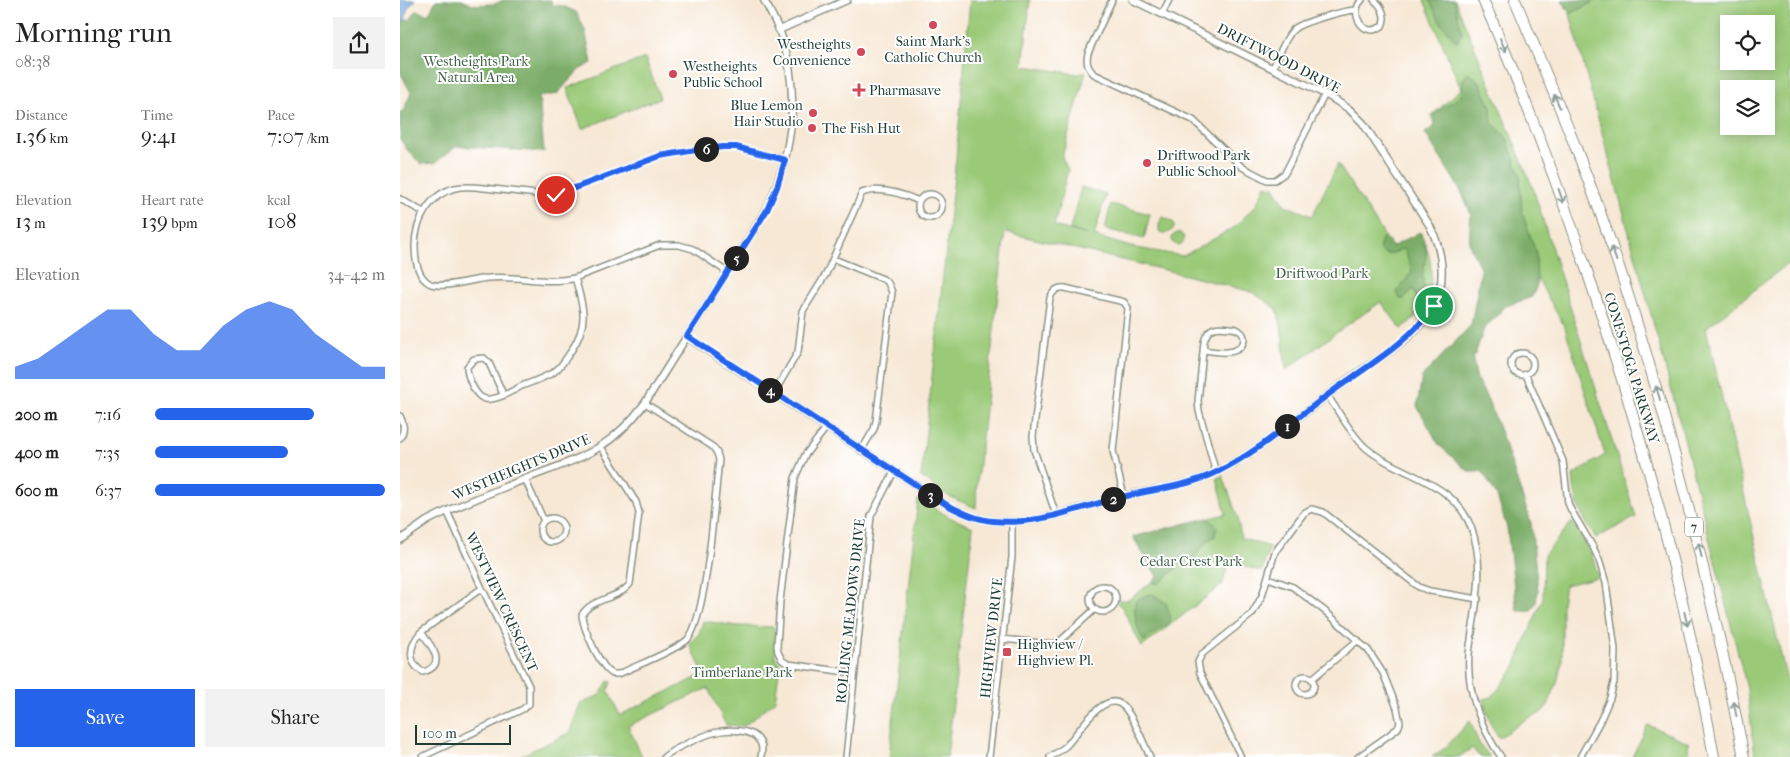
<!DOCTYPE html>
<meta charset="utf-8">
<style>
:root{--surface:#fff;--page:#f2f2f2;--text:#222;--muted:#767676;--accent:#2563eb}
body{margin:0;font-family:"IM FELL French Canon",serif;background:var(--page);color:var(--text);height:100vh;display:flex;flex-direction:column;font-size:19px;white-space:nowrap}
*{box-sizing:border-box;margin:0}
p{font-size:16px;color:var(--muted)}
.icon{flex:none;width:28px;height:28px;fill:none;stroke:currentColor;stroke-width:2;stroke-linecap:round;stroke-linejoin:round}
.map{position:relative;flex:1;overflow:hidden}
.drawer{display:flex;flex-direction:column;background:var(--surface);width:400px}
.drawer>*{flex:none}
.controls{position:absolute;left:1320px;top:15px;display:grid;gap:10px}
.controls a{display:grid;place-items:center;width:55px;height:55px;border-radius:0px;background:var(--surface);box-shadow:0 2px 12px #0003;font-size:25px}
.scale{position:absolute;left:15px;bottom:12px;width:96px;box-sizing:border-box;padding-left:5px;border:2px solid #1f3d34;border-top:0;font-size:14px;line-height:18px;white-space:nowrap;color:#1f3d34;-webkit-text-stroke:4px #fff;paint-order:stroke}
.pin{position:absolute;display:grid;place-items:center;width:42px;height:42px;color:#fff;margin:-21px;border:2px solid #fff;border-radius:50%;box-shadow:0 1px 5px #0007}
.km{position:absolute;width:25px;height:25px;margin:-12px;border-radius:50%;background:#222;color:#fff;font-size:14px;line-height:25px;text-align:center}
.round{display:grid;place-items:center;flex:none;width:52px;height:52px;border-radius:0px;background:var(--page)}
.head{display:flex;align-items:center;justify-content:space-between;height:85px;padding:0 15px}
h1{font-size:28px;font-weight:600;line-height:38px}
.figures{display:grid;grid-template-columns:repeat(3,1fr);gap:8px;height:85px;padding:5px 15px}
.figures div{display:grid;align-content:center}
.figures b{font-size:21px;font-weight:600}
.figures small{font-size:14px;font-weight:400}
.figures p{font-size:14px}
.chart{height:140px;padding:10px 15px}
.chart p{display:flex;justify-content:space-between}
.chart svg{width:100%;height:90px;margin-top:5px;fill:var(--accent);opacity:.7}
.cta{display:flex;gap:10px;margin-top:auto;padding:10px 15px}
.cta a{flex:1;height:58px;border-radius:0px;background:var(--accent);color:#fff;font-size:20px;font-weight:600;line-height:58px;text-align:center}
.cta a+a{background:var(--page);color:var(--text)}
ul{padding:0 15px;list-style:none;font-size:16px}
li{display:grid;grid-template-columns:80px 60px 1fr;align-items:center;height:38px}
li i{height:12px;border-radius:6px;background:var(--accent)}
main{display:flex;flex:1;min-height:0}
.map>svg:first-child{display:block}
.green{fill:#9ac977;stroke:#5c8356;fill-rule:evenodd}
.forest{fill:#7bad68;stroke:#4d754e}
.water{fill:#77ace4;stroke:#4b748c}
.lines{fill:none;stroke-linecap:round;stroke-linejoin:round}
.minor-casing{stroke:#8b9284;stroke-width:8}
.tertiary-casing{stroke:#8b9284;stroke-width:9}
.motorway-casing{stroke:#8b9284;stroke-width:12}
.minor{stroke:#fff;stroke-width:5}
.tertiary{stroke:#fff;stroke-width:6}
.motorway{stroke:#fff;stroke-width:10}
.oneway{stroke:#8f9e9a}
.route-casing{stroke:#fff;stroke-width:10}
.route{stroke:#2563eb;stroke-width:6}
.poi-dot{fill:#d1495b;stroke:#fff;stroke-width:2}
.labels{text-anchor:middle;stroke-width:4;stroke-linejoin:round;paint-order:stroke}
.shield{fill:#fff;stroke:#627771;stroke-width:1}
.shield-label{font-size:12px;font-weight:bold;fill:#1f3d34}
.poi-label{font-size:14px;fill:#1f3d34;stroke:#fff;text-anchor:start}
.street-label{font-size:14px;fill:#1f3d34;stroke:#fff}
.park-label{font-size:14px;fill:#3e6045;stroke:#fff}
</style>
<main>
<section class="drawer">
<div class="head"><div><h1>Morning run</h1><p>08:38</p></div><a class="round"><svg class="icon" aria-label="share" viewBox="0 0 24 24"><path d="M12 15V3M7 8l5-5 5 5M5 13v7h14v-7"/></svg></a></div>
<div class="figures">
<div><p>Distance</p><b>1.36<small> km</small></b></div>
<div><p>Time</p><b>9:41</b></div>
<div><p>Pace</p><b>7:07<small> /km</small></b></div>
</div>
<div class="figures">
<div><p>Elevation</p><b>13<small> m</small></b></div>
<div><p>Heart rate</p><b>139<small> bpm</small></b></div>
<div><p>kcal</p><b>108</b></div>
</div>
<div class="chart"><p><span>Elevation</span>34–42 m</p>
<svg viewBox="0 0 160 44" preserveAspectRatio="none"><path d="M0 44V38L10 34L20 26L30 18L40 10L50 10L60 22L70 30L80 30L90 18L100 10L110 6L120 10L130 22L140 30L150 38L160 38V44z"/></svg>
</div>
<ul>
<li><b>200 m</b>7:16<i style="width:69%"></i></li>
<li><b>400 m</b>7:35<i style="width:58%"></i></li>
<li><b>600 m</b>6:37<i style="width:100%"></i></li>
</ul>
<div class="cta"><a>Save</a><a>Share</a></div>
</section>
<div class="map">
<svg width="1390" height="757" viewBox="0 0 1390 757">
<rect width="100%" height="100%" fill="#fff"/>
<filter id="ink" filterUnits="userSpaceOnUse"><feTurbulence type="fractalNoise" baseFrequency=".02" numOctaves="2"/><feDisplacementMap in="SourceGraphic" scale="10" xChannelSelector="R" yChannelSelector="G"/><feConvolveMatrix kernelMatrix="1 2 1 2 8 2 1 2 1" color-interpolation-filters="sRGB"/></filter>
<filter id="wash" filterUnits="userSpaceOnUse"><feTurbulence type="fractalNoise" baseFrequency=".0096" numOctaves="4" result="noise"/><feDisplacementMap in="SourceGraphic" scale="20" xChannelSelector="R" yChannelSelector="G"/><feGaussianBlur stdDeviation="1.12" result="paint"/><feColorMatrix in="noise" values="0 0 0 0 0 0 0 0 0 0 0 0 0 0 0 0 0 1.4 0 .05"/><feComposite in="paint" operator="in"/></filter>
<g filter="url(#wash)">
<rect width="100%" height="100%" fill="#f7e8d5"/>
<path class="green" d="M570,0H630L623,66L679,74L686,72L662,157L668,170L654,226L688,235L670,229L681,187L706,194L694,236L731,247L783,256L835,227L856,205L865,185L874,187L885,205L912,216L938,164L992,247L1020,232C1038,267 1036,305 1001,329L981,302L947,325L886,370L881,325L877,309L852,292L773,272L605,232L577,481L576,508L550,497L521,477L556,158Z
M1024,0H1055L1133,188L1236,517L1196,538C1180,515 1175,503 1173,475L1205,455L1165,328L1135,274L1101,290L1031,116L1061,89Z
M1197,0H1390V262L1306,328L1390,694V757H1355L1347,689L1281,426L1170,14ZM1329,24H1366V61H1329ZM1329,89H1366V126H1329Z
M245,58L260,98L182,129L167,88Z
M711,204L750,214L744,239L705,229Z
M762,217L768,219L774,223V228C770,233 765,235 759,231V224Z
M772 239a6 6 0 1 1 12 0a6 6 0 1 1-12 0Z
M823,476L838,518L841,538L870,547L862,571L829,563L822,585L742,647L722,607L718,604L719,600H728L758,578L733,537L826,514L817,478Z
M518,499L549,517L573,527L547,757H489Z
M1172,522L1191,553L1199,577L1165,585L1162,604V663L1157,683L1148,705L1141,713L1128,718L1099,738L1091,725L1083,699L1092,697L1114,669L1143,598L1144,555Z
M303,621L338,626L374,627L375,656L380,665L375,701L344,726L326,725L308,688L228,726L242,756L240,757H118L169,733L180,704L200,695L208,681L211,682L208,691L220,715L304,674L289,643L299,634Z
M1070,721L1079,743L1090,757H1080L1072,748L1059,757H1032L1046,747Z
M1248,725L1288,742L1289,757H1232Z"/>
<path class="forest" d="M36,0H62L72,5L95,4L103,0H151L152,5L163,6L176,12L185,30L192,63L179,70L157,94L139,97L144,152L57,146L35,163L21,164L8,151L0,139V112L3,111L11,93L0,72V23L5,20H10L17,10L28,15Z
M1029,0H1054L1062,32L1057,42L1041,23Z
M1162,0H1197L1170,14Z
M1068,72L1080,82L1091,107L1092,122L1107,138L1120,175L1122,212L1136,253L1137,285L1132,297L1106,306L1084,329L1073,360L1077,380L1088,400L1105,444L1131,523L1138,590L1136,603L1131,611H1117L1107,528L1097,496L1082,471H1068L1039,445L1017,406L1022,377L1071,325L1081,270L1069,244L1071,210L1059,188L1025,133L1035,126L1034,114L1061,96L1063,80Z
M1020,232C1031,254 1024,255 1023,277C1023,287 1027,291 1019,299H1017L1014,290H1012L1004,299H1000L997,292L1012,271L1004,248C995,252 987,259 979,249L982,239L985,236L992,247Z
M807,518L812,521L817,527L815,536L806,542L793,559L782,564L758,584L752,582L758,577L733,537Z
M753,594L766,603L771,618L768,625L758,630L744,641C737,631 732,611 736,600L746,595Z"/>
<path class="water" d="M0,0H16L8,8L5,20L0,23Z"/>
</g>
<g filter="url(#ink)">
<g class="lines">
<g class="minor-casing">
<path id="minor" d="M712,0L688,53C686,62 687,67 694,74L793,120L842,167L867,180H875L885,173L925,94
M962,0C948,13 964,40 982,26C987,17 982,6 974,0
M762,14L769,0
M873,68C879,56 884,39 893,30C900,22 944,11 955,10
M518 206a12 12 0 1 1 24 0a12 12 0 1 1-24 0Z
M0,199L23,212
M434,259L483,279L488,283L492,292L476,421L474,429L461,451
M327,272L293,249L279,245H260L175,278C146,285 118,275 88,278C74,279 39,290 29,283C17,276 15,258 15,246C15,221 30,194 55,188C68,185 81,188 93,189C111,191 129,193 146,195H156L260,156L296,150L323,147H336L385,160
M804,350C816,352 838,356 843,343C845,339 844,335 841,332C838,329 835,328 831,328C816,326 808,326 804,342L798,401L799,411L816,473
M1111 364a11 11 0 1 1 22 0a11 11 0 1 1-22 0Z
M1126,375L1163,461L1168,503L1171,510L1193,547L1199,560L1206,583L1215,649L1214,682L1210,698L1200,721L1180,757
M374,393L398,352L403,311L426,274L462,193C479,186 503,194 519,201
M103,394L89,363L84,358L74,359L67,367C67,376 75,397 85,399C96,401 112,391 122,386C132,382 144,378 154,372C161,367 166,359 171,351C189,324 184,308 175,278
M927,395C939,412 950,433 965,447C1000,477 1052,479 1071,527C1087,570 1074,611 1069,654C1066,691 1081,728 1101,757
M0,416C4,424 5,430 0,438
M426,428L405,455L395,478L380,601L377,646L378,652L382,660L388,664L454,673
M201,447L236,502L239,513L230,584C219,599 191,598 182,615C183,628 201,669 213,674H219C235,666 275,651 287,640C307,620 315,493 319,460L317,453L313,447L245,403
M125,479L144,521
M656,515L634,450L633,436L650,298C653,291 657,287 665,288L720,301L724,302L728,308L713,451L724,496
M140 530a12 12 0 1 1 24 0a12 12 0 1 1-24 0Z
M868,578L893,587L926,612L968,650L983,673L997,708L1000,723L998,728L989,735L958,757
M690 599a13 13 0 1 1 26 0a13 13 0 1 1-26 0Z
M21,632C31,645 48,665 23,672C7,663 9,645 21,632L82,588
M602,639L650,644L658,643L695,609
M896 685a9 9 0 1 1 18 0a9 9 0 1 1-18 0Z
M912,679L958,640
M22,757L123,709L129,704V686L82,588L47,511
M264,757C271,750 302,736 313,733C326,729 353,728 360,742C363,746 362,752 361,757
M446,757L471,516L494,472
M589,757L612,557V522
M650,757C655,754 661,750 666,746C677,735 704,688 723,706C733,715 744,744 750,757
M841,757L800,673L798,662L802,654L852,614L862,596L875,552L904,513L911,509L923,512L1019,587L1030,591L1078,599"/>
</g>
<g class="tertiary-casing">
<path id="tertiary" d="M379,30L447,0
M287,337L547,505C561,512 577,520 593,521C639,526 682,506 725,496C756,489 789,486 817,472C865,448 905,411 949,379C977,359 1018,337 1034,306C1047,280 1042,250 1030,226L963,123L949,109L925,94L733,0
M0,540L27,521L47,511C73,500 99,489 125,479C179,458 209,452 245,403L367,209C392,154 401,97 382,38C378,25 370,12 364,0"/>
</g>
<g class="motorway-casing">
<path id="motorway" d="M1083,0C1122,88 1155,177 1186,268C1240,427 1285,591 1314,757
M1115,0C1157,99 1198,198 1230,301C1277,451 1314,603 1344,757"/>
</g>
<use href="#minor" class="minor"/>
<use href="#tertiary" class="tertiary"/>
<use href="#motorway" class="motorway"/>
</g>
<defs><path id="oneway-shaft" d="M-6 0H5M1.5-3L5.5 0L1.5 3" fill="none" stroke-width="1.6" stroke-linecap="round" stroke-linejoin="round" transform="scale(1.25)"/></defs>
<g class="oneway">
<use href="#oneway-shaft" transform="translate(1103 45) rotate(66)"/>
<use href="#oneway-shaft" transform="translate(1157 101) rotate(-113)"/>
<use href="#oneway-shaft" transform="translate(1161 196) rotate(71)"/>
<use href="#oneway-shaft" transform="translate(1214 254) rotate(-109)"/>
<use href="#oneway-shaft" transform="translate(1258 393) rotate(-107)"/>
<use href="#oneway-shaft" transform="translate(1300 550) rotate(-103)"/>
<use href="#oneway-shaft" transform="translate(1286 619) rotate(77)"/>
<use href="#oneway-shaft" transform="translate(1335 709) rotate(-101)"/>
</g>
</g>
<g class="lines" filter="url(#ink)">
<g class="route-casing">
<path id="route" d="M156,195L260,156L296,150L323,147H336L385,160L377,187L367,210L287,336L547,505C561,512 577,520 593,521C639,526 682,506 726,496C756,489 789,486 817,472C862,450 899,415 940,386C974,362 1011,340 1034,306"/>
</g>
<use href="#route" class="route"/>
</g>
<g class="poi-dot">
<circle cx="533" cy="25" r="5"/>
<circle cx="461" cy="52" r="5"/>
<circle cx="273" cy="74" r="5"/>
<path d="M456.5 82.5h5v5h5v5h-5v5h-5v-5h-5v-5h5z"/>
<circle cx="413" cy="113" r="5"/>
<circle cx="412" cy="128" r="5"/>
<circle cx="747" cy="163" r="5"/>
<rect x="602" y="647" width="10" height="10" rx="2.5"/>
</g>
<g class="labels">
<rect class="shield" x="1285" y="517.5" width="18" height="19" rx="4"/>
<g class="shield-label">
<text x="1294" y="531">7</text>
</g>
<g class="poi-label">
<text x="533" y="46" text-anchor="middle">Saint Mark's<tspan x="533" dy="16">Catholic Church</tspan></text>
<text x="451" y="49" text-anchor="end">Westheights<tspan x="451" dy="16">Convenience</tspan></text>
<text x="283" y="71">Westheights<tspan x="283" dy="16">Public School</tspan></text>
<text x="469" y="95">Pharmasave</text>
<text x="403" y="110" text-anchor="end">Blue Lemon<tspan x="403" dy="16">Hair Studio</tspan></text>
<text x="422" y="133">The Fish Hut</text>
<text x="757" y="160">Driftwood Park<tspan x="757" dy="16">Public School</tspan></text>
<text x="617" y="649">Highview /<tspan x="617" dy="16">Highview Pl.</tspan></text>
</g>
<g class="street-label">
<text transform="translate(879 58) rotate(27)" y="5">DRIFTWOOD DRIVE</text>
<text transform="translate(1232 368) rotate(73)" y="5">CONESTOGA PARKWAY</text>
<text transform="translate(121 467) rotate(-23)" y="5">WESTHEIGHTS DRIVE</text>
<text transform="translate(102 602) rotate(65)" y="5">WESTVIEW CRESCENT</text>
<text transform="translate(450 611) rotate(-84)" y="5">ROLLING MEADOWS DRIVE</text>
<text transform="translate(591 638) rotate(-84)" y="5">HIGHVIEW DRIVE</text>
</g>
<g class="park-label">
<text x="76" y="66">Westheights Park<tspan x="76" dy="16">Natural Area</tspan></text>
<text x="922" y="278">Driftwood Park</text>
<text x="791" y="566">Cedar Crest Park</text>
<text x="342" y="677">Timberlane Park</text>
</g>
</g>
</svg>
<div class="controls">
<a><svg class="icon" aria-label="locate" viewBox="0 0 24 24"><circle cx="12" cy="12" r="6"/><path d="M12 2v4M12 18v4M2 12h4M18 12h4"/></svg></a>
<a><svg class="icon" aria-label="layers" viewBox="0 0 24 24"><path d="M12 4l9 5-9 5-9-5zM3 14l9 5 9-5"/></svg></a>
</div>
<div class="scale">100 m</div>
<div class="pin" style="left:1034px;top:306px;background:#1e9e55"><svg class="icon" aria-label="arrive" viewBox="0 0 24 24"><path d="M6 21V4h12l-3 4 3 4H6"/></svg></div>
<div class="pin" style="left:156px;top:195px;background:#d93025"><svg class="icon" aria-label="check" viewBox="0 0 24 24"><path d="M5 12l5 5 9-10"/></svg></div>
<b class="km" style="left:887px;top:426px">1</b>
<b class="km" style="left:713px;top:499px">2</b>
<b class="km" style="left:530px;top:495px">3</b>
<b class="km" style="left:370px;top:390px">4</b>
<b class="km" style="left:336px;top:258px">5</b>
<b class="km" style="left:306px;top:149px">6</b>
</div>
</main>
